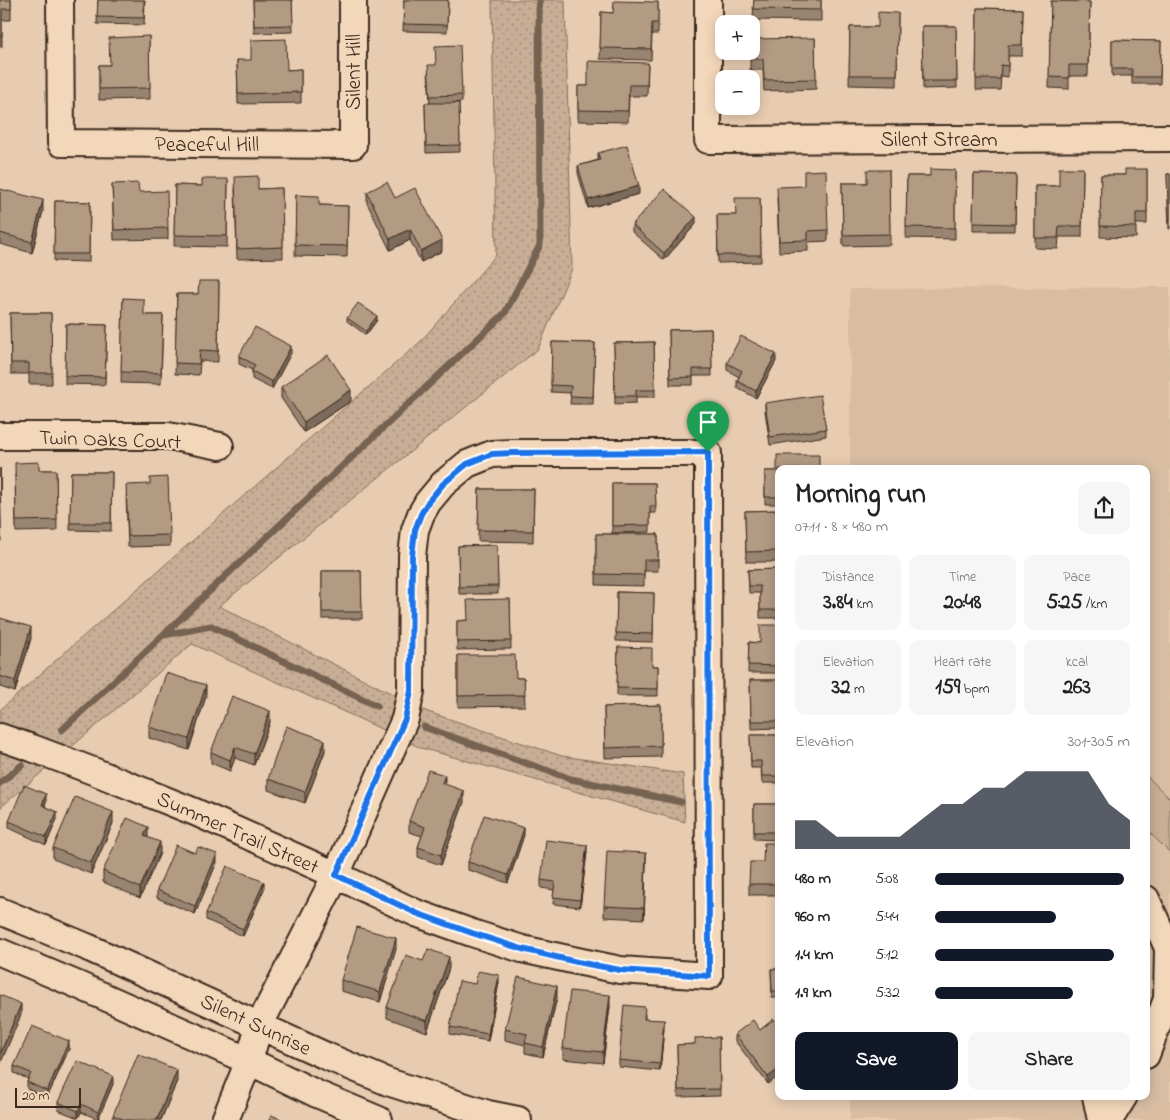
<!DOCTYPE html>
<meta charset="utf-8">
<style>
:root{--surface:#fff;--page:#f6f6f6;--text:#222;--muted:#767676;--accent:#111827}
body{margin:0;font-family:"Indie Flower",sans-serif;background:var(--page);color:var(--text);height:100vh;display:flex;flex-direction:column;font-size:19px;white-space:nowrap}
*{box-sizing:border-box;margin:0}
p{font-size:16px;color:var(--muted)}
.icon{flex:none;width:28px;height:28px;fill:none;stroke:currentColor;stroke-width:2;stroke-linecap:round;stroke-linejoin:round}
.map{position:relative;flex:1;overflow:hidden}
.sheet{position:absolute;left:775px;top:465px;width:375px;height:635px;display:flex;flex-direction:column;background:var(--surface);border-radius:10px;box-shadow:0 2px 12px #0003}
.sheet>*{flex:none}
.fabs{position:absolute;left:715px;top:15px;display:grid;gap:10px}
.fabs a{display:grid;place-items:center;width:45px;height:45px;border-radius:10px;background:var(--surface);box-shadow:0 2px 12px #0003;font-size:25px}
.scale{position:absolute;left:15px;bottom:12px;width:66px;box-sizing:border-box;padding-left:5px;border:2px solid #3b2a1e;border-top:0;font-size:14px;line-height:18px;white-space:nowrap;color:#3b2a1e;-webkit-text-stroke:4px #f3d7ba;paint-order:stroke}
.pin{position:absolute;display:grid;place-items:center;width:42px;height:42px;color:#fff;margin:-51px -21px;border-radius:50% 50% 50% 0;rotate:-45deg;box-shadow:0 0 5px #0007}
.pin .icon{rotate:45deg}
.round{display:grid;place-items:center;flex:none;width:52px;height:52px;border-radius:10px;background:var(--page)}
.overview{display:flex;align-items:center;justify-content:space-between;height:85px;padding:0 20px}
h1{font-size:28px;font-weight:700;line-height:38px}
.metrics{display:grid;grid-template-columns:repeat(3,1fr);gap:8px;height:85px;padding:5px 20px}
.metrics div{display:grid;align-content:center;border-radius:10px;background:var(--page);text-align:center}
.metrics b{font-size:21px;font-weight:700}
.metrics small{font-size:14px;font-weight:400}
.metrics p{font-size:14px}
.chart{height:140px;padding:10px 20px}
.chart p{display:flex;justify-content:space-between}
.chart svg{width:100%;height:90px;margin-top:5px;fill:var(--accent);opacity:.7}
.primary-button{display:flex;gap:10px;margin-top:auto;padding:10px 20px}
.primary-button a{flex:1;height:58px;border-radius:10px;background:var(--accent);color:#fff;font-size:20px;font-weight:700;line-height:58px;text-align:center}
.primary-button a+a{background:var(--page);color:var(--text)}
ul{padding:0 20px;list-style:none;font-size:16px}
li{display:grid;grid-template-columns:80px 60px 1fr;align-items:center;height:38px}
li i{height:12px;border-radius:6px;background:var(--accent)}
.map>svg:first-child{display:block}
.built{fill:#d8bda3}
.grass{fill:url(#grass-dots);stroke:#826c5a}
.park{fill:#c8ae96;stroke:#826c5a}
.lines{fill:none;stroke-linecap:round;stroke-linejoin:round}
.stream{stroke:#766251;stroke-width:7}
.minor-casing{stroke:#3b2a1e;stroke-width:30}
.minor{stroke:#f3d7ba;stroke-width:26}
.wall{fill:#998471;stroke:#3b2a1e}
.shaded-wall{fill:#7d6c5c;stroke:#3b2a1e}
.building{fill:#b29a83;stroke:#3b2a1e}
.route-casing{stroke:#fff;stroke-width:10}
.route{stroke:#1a73e8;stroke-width:6}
.labels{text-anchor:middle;stroke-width:4.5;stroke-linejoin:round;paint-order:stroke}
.street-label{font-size:21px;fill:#3b2a1e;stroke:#f3d7ba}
</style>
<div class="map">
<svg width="1170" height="1120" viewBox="0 0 1170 1120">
<defs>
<pattern id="grass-dots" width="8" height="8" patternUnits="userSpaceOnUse" patternTransform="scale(1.25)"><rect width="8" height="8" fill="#c8ae96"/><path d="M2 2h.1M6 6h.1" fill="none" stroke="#a48e7a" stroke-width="1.8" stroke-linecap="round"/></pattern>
</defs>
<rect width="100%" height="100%" fill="#e8ccb1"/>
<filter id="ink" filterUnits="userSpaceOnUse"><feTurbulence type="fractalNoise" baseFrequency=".02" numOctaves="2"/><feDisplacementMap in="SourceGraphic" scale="10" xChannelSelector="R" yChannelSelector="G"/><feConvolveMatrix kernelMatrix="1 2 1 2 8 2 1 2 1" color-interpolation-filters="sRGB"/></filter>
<g filter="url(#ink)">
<path class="built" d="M1170,287V1120H850V1096H1146V469H850V289Z"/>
<path class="grass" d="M492,0H565L572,269L538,349L219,606L428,712L562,756L683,774L685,822L421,748L362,720L192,644L0,808V710L71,647L420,342L496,255Z"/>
<path class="park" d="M1146,775L1170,799V851L1169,852L1146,829Z"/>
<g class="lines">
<path class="stream" d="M164,635L211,626L377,706
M424,727L571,779L681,802
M62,730L505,313L540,245L539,0
M0,783L22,765"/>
<g class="minor-casing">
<path id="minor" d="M60,0L61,143L353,145V0
M708,0V140L1170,138
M0,436H168L220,446
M0,737L32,748L93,771L195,812L336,875L416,913L472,933L522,949L577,961L620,970L709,976L708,453H513L492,454L467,464L443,484L428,502L421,514L415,530L412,556L411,691L405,719L336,875L259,1026L249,1061L225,1120
M1146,899L1168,948L1167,999L1146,1055
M0,911L87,947L326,1056L388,1082L488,1114L518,1120
M0,952L78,985L249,1061L317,1094L379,1120
M1096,1096L1101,1120
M1109,1120L1124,1096"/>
</g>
<use href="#minor" class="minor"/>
</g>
<path class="wall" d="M0,0H11V20H2V47H0Z
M98,0H145L144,25L97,24Z
M253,0H292L293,32L254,33Z
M404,0H448L447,32L403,31Z
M754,0H821V21L753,20Z
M1051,1L1090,2L1088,76H1069V89L1049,88Z
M658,2V34H652L651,60L600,59L601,12L613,13Z
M977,8L1023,9L1022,56H1008V77L1001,76L1000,90H976Z
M898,13L897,86L849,85L850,27H878Z
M922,26H956L957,88L923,89Z
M149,36L150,99L99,100V65H109Z
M815,38L816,89L764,91L763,70H750V51Z
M1112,40L1161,41L1160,84H1132V76H1112Z
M237,60L287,70L301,69V103L238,104Z
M648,63L647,96H629L628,122L578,121V86H588Z
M428,72L462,95V102L453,103H459L460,152L426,153L425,103H430Z
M598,153L639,194L588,208L578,173V166L598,160Z
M1083,168L1082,237H1059L1058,249L1035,248V186H1059Z
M1147,169V224H1136V238L1100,237L1101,175H1125Z
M889,170L890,245L843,246L842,183H867Z
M955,170V239L906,238L907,176H930Z
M974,174L1016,175L1015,231H973Z
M1167,174H1170V229H1169Z
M228,179L227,247L174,246L175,185L202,186Z
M112,184L139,192L168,228V239L114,240Z
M235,188L258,189L282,188L283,258L237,259Z
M0,189L43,211L32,253L0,244Z
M367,192L395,198L442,251L421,262L410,240L390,250L367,203Z
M296,195L319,205L348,206L347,257L295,256Z
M760,198L761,262L718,263L717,215H735Z
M777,198L828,230V241L808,242V251L779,252Z
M55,201L90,202L89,262L54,261Z
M696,224L664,260L632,232V225Z
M219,281L218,362L200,361L199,375L175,374L177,294H198Z
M123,298L144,315H163L161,384L121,383Z
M10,313H51L52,384H29V374H11Z
M347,318L377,320L366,335L347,321Z
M66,324L107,325L105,385L65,384Z
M711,329L712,376H693V385H670L669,330Z
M552,342L595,343L593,404H570L571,393L551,392Z
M654,342L655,397H636V403L615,404L614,343Z
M291,353L272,389L252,379V370L239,364V356Z
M776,361L756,398L737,388V381L739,377L727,370V363Z
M281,387L351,401L304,432L281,398Z
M765,403L826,429V436L770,445L765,411Z
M0,468L1,530V541H0Z
M779,469V504H765V471H777Z
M39,470H56L57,531L16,532L15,474Z
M71,472H112L111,531L70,530Z
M612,483H655L656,513H650V532L612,533Z
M479,489H534L533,542L478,541Z
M126,496L170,535V546L128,547Z
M779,510V562H746L745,511Z
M596,534H658V571H644V586L596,585Z
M497,545L498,594H459L458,546Z
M779,569V618H760V593H749L748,570Z
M322,571H361L362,619H322Z
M617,592L654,593L653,642L616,641Z
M510,599L511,649L457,650V621L467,620Z
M0,618L31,638L15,692L0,687Z
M779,625V673H748L749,642L760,643Z
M618,647L652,666H658V696H617Z
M458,655L516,678H524L525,706L458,707Z
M750,680H779V728L751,729Z
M206,696L189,750L149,738V727Z
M661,705V757L605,758L604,707Z
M270,722L254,765L235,758L230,771L211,763V752Z
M750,735H779V783H762L761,768H751Z
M325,751L305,803L268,790V779Z
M445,784L464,802L441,865L418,857V847L422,836L409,832V821Z
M46,802L45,806L57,819L46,845L9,828V821Z
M754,804H779V840L754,839Z
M113,823L91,874L53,859V848Z
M524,835L508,883L468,870V862Z
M148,837L160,853L140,898L103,882V871Z
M779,843V895H749V884L763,862Z
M587,852L580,907L553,904L554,890L541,888V880Z
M195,853L217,862L195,914L157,898V890Z
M646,864L644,919L604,917V906Z
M264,889L243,936L206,920V913Z
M396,949L380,1002L341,991V980Z
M423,961L449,968L427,1032L387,1018V1007Z
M771,969H779V998H772Z
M499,982L488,1041L450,1034V1027L475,984Z
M557,997L543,1057L525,1053V1045L505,1040V1029Z
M610,1006L603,1063L563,1059V1048Z
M645,1014V1019L664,1028L660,1071L619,1067V1060Z
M774,1019L768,1084L735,1041V1034L760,1030Z
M719,1037L720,1096L678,1097L677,1045L695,1044Z
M69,1049L47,1098L27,1089V1082L28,1079L14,1073V1066Z
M177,1081L161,1120H113V1115Z
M113,1084L98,1119L81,1112L78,1118L58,1110V1102Z"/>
<path class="shaded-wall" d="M639,186V194L588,208V200Z
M43,200V211L32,253V242Z
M696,217V224L664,260V253Z
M410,229V240L390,250V239Z
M442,240V251L421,262V251Z
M377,316V320L366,335V331Z
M291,346V353L272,389V382Z
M776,354V361L756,398V391Z
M351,390V401L304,432V422Z
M31,627V638L15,692V681Z
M206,685V696L189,750V739Z
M270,711V722L254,765V754Z
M325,740V751L305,803V792Z
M235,747V758L230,771V760Z
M445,775V786L442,783Z
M464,791V802L441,865V855Z
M46,794V802L42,812V805Z
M57,812V819L46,845V837Z
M113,812V823L91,874V863Z
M148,827V838L144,836Z
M524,828V835L508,883V875Z
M160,842V853L140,898V888Z
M587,845V852L580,907V900Z
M646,853V864L644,919V908Z
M217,854V862L195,914V906Z
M264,882V889L243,936V929Z
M396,938V949L380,1002V992Z
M449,957V968L427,1032V1021Z
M499,975V982L488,1041V1034Z
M557,986V997L543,1057V1047Z
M610,995V1006L603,1063V1052Z
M21,1004V1015L0,1065V1054Z
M664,1020V1028L660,1071V1064Z
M69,1041V1049L47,1098V1091Z
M779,1069V1076L768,1084V1077Z
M177,1070V1081L161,1120H157Z
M113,1076V1084L98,1119V1112Z
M81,1104V1112L78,1118V1111Z"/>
<path class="building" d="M0,0H11V9H2V36H0Z
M98,0H144V18L97,17Z
M253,0H292L293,25L254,26Z
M404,0H448L447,25L403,24Z
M754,0H821V10L753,9Z
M614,1L658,2V23H652L651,49L600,48L601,12L613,13Z
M1051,1L1090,2L1088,65H1069V78L1049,77Z
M977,8L1023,9L1022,45H1008V66L1001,65L1000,79H976Z
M878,12L898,13L897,75H849L850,27H878Z
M922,26H956L957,81H923Z
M149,36L150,88L99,89V65H110L109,38Z
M815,38L816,79L764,80L763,59H750V51H751V39Z
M286,39L287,70L301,69V92L238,94L237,60H251V40Z
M1112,40L1161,41L1160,77H1132V69H1112Z
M460,45L462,95L430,96L428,65H436L435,46Z
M588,61L648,63L647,85H629L628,111L578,110V86H588Z
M425,103H459L460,145L426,146Z
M627,145L639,186L588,200L578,166L600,160L598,153Z
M1059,168H1083L1082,226H1059L1058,238H1035V186H1059Z
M930,169L955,170V228L906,227L907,176H930Z
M1125,169H1147V213H1136V227L1100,226L1101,175H1125Z
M826,170L828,230L808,231V240L779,241L777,187L804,186V171Z
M867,170H889L890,234L843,235L842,183H867Z
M974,174L1016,175L1015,224L973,223Z
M1167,174H1170V222H1169Z
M258,176V189L282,188L283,247L237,249L235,177Z
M202,179H228L227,236L174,235L175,185L202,186Z
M387,182L395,198L415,188L442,240L421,251L410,229L390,239L367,192Z
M138,183L139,192L167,191L168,228L114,230L112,184Z
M0,189L43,200L32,242L0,233Z
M664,189L696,217L664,253L632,225Z
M296,195L319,196V205L348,206L347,246L295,245Z
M735,198H760L761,255H718L717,215H736Z
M55,201L90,202L89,254H54Z
M199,281H219L218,351L200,350L199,364L175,363L177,294H198Z
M123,298L144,299V315H163L161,373L121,372Z
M358,303L377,316L366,331L347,318Z
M10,313H51L52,373H29V363H11Z
M66,324L107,325L105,377L65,376Z
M255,327L291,346L272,382L252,371L255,365L239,356Z
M711,329L712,369H693V377L670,378L669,330Z
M741,336L776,354L756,391L737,381L742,371L727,363Z
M552,342L595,343L593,397L570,396L571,386L551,385Z
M654,342L655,390H636V396H615L614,343Z
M328,355L351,390L304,422L281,387Z
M820,395L826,429L770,437L765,403Z
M777,455H819V469H779V497H765V471H777Z
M39,462V470H56L57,520L16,521L15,463Z
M0,468L1,530H0Z
M71,472H112L111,523H70Z
M168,477L170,535L128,536L126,485L150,484V478Z
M612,483H655L656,506H650V525L612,526Z
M479,489H534L533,531L478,530Z
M779,510V551L746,552L745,511Z
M596,534H658V560H644V575L596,574Z
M497,545L498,586L459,587L458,546Z
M779,569V610H760V586H749L748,570Z
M322,571H361L362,612H322Z
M617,592L654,593L653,634L616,633Z
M510,599L511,641L457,642V621L468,620L467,600Z
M0,618L31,627L15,681L0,676Z
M760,625H779V666L748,665L749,642L760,643Z
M618,647L652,648V666H658V689L617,688Z
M458,655H515L516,678H524L525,695L458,696Z
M166,673L206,685L189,739L149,727Z
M750,680H779V721H751Z
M232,696L270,711L254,754L235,747L230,760L211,752Z
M661,705V746L605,748L604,707Z
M286,726L325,740L305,792L268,779Z
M750,735H779V776H762L761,761H751Z
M428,770L445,775L442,783L464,791L441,855L418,847L425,827L409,821Z
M24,785L46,794L42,805L57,812L46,837L9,821Z
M75,797L113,812L91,863L53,848Z
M754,804H779V832H754Z
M484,815L524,828L508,875L468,862Z
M127,818L148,827L144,836L160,842L140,888L103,871Z
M546,840L587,845L580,900L553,897L555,882L541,880Z
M764,843H779V884H749L750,862H763Z
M176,845L195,853L198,847L217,854L195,906L157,890Z
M607,851L646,853L644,908L604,906Z
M227,866L264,882L243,929L206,913Z
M357,927L396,938L380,992L341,980Z
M428,949L449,957L427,1021L387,1007L406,955L423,961Z
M771,969H779V991H772Z
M478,971L499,975L488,1034L450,1027L459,981L475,984Z
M518,977L557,986L543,1047L525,1043L527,1034L505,1029Z
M570,991L610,995L603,1052L563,1048Z
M0,995L21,1004L0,1054Z
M624,1005L645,1007L644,1019L664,1020L660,1064L619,1060Z
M774,1019L779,1026V1069L768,1077L735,1034L753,1020L760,1030Z
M32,1026L69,1041L47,1091L27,1082L31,1073L14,1066Z
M719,1037L720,1089L678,1090L677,1045L695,1044V1038Z
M138,1054L177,1070L157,1120H125L113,1115Z
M77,1061L113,1076L98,1112L81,1104L78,1111L58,1102Z
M271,1115L284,1120H269Z"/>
</g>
<g class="lines" filter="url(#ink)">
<g class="route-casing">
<path id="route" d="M708,452L709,976L620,970L577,962L522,949L472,933L416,913L336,875L405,719L411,691L412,556L415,530L421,514L428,502L443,484L467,464L492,454L513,453Z"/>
</g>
<use href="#route" class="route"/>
</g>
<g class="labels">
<g class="street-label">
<text transform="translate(353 72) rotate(-90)" y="7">Silent Hill</text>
<text x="939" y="146">Silent Stream</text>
<text x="207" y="151">Peaceful Hill</text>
<text transform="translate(110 439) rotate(2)" y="7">Twin Oaks Court</text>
<text transform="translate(238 832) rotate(24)" y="7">Summer Trail Street</text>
<text transform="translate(256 1024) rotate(25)" y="7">Silent Sunrise</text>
</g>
</g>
</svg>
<div class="fabs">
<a>+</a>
<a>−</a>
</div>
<div class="scale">20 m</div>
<div class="pin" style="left:708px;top:452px;background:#1e9e55"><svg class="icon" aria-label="arrive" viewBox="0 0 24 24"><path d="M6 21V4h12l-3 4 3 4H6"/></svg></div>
<section class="sheet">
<div class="overview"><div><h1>Morning run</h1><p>07:11 · 8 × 480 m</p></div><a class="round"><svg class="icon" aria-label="share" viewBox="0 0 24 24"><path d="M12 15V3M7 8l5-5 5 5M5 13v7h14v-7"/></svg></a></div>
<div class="metrics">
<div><p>Distance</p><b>3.84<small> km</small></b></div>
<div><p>Time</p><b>20:48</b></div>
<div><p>Pace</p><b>5:25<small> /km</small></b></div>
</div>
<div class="metrics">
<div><p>Elevation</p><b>32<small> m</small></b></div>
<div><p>Heart rate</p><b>159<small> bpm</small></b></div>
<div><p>kcal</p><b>263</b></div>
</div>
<div class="chart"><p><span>Elevation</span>301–305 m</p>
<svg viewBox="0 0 160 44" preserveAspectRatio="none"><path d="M0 44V30L10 30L20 38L30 38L40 38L50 38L60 30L70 22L80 22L90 14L100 14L110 6L120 6L130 6L140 6L150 22L160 30V44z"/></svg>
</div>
<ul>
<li><b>480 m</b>5:08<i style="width:97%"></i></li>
<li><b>960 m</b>5:44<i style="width:62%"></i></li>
<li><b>1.4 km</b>5:12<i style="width:92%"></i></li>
<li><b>1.9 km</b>5:32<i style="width:71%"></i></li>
</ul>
<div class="primary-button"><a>Save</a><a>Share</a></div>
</section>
</div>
